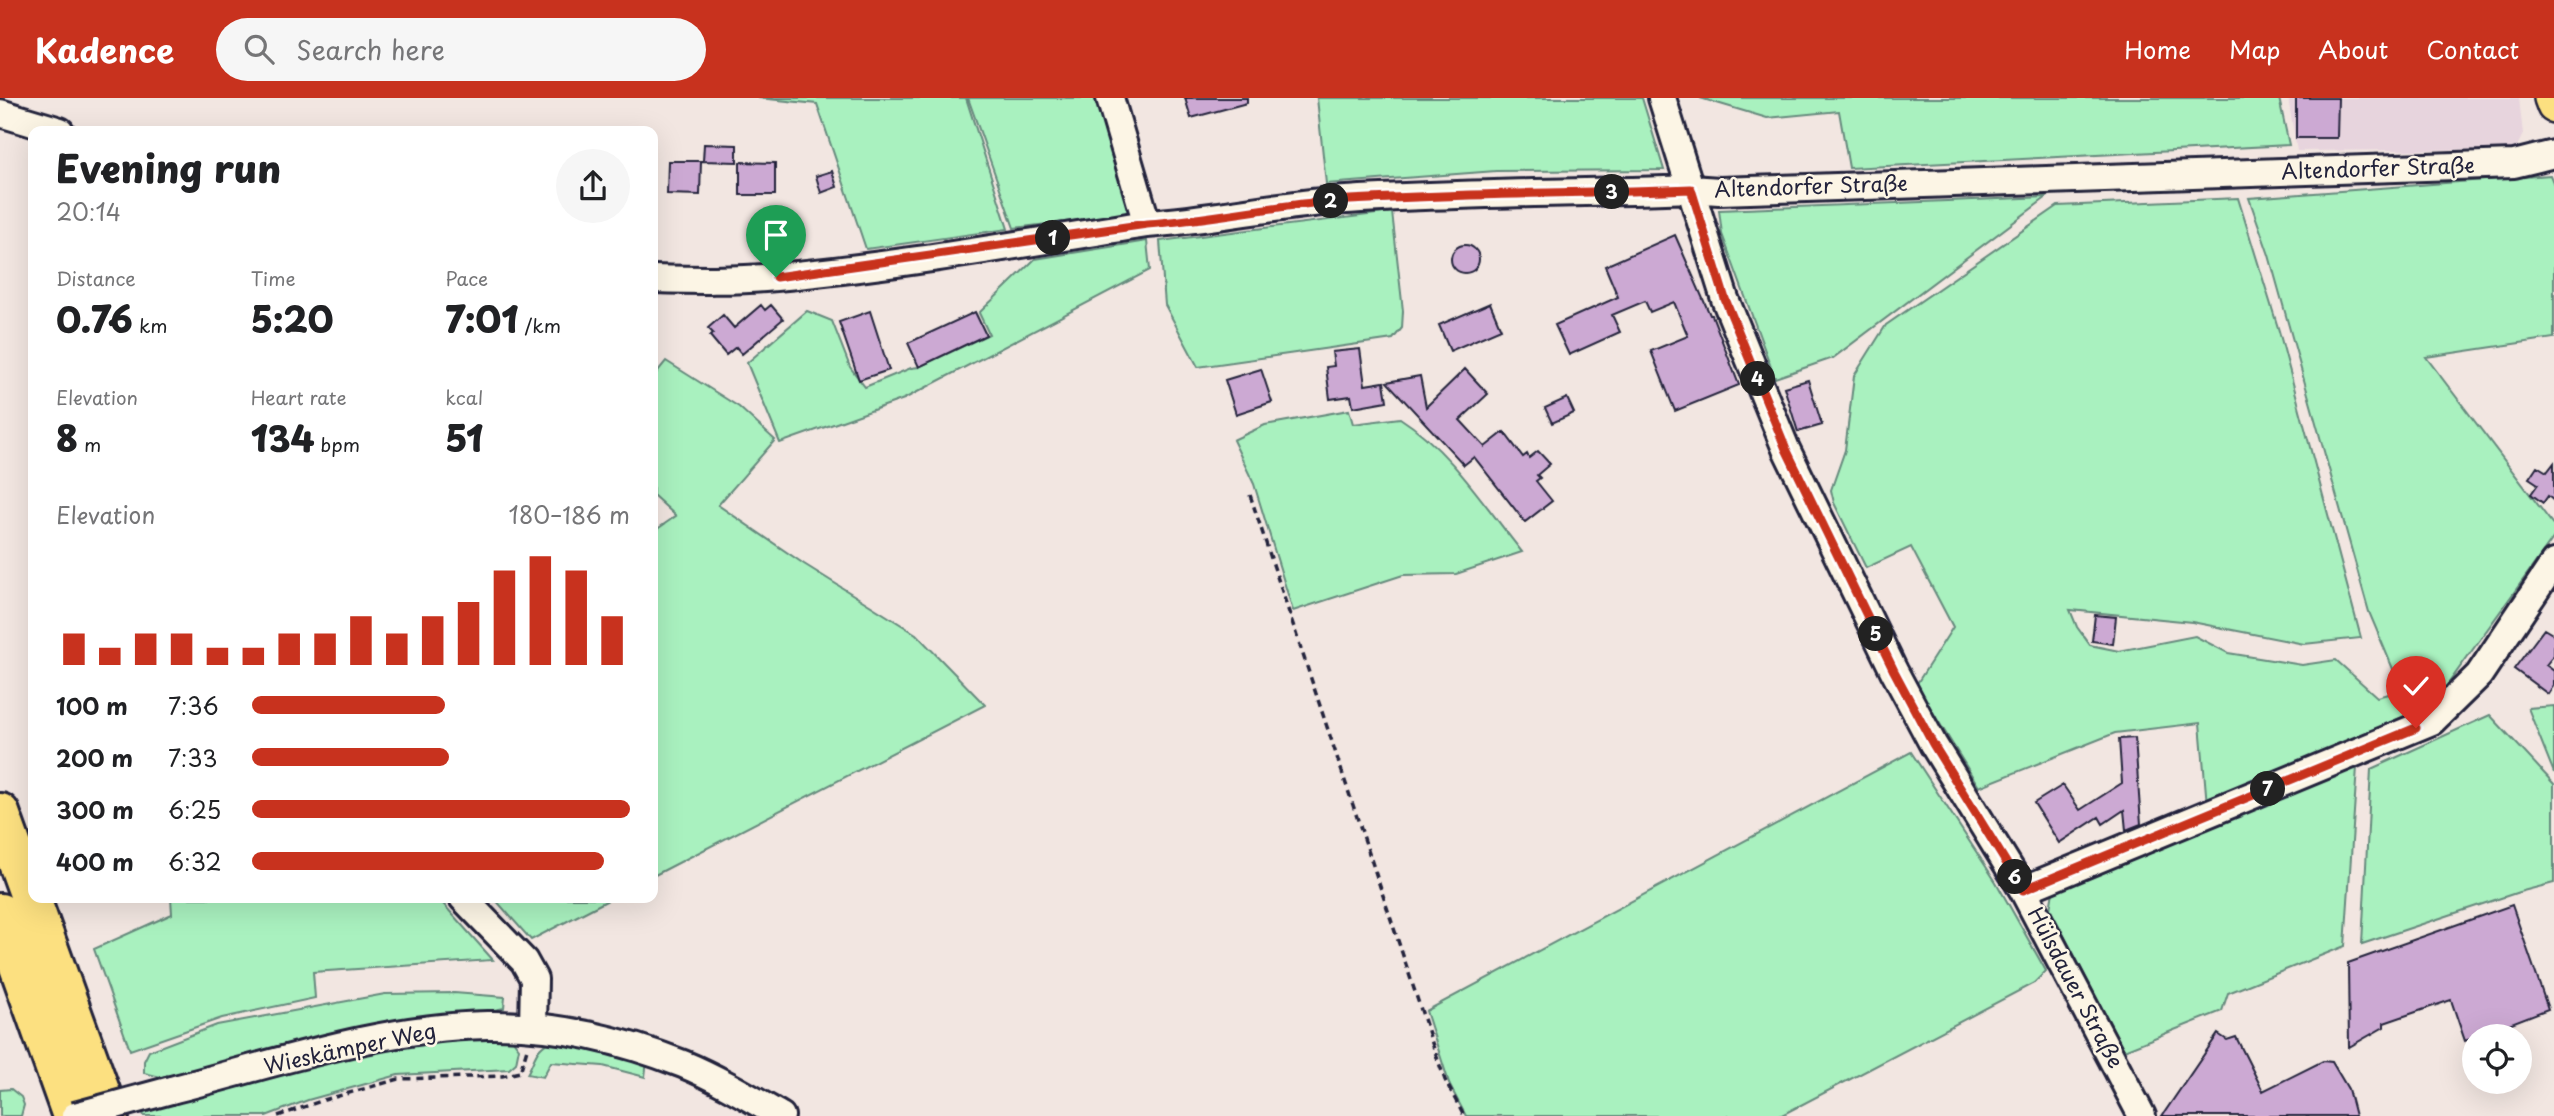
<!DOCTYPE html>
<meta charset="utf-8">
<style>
:root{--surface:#fff;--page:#f6f6f6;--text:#202124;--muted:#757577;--accent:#c8321e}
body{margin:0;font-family:"Playpen Sans",sans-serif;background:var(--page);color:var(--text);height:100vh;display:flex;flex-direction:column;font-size:26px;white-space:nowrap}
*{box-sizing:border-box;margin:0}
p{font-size:23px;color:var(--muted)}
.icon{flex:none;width:38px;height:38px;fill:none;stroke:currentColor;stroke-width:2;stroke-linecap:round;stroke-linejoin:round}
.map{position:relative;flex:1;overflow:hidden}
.details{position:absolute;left:28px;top:28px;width:630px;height:777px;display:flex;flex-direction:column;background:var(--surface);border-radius:14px;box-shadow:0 7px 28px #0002}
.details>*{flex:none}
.fabs{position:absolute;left:2462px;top:926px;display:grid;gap:14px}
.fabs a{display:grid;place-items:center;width:70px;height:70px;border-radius:50%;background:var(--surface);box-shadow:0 7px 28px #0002;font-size:35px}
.pin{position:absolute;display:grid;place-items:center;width:60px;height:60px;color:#fff;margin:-72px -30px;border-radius:50% 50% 50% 0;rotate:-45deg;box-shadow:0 0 7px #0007}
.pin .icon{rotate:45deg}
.km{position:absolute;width:35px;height:35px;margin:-18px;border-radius:50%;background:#222;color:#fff;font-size:19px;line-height:35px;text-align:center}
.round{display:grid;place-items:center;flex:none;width:74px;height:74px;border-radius:37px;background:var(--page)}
.summary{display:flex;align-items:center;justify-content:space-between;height:119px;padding:0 28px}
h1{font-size:38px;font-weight:800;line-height:52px}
.metrics{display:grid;grid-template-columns:repeat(3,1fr);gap:10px;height:119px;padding:7px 28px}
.metrics div{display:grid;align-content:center}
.metrics b{font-size:35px;font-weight:800}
.metrics small{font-size:19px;font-weight:400}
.metrics p{font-size:19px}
.chart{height:196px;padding:14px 28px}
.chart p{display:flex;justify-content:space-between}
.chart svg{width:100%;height:126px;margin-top:7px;stroke:var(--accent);stroke-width:6}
ul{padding:0 28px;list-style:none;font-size:23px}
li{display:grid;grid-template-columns:112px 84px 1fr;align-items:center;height:52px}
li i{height:18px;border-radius:9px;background:var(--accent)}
header{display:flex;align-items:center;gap:42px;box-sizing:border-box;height:98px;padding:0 35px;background:var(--accent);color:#fff}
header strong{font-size:33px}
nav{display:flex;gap:38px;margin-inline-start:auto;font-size:24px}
.search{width:490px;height:63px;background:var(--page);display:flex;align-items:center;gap:18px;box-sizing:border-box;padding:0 24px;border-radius:38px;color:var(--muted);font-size:26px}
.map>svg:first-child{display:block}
.built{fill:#e7d4dd}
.green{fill:#a9f1bf;stroke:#668a7d;stroke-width:2}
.building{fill:#cca9d3;stroke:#22223b;stroke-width:2}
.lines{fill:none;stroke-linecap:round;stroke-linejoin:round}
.minor-casing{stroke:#22223b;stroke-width:32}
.major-casing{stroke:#22223b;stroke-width:38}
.highway-casing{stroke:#22223b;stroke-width:44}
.path{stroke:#22223b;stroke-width:3.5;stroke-dasharray:7 5;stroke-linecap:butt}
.minor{stroke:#fcf5e5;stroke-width:26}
.major{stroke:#fce080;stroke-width:33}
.highway{stroke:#fce080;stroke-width:38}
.minor-bridge-casing{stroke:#22223b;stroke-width:32;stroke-linecap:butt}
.minor-bridge{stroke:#fcf5e5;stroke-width:26}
.route-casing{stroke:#fff;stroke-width:14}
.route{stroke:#c8321e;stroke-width:9}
.labels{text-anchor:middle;stroke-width:5;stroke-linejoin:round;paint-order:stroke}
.street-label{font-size:21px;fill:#22223b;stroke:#fcf5e5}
</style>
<header>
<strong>Kadence</strong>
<div class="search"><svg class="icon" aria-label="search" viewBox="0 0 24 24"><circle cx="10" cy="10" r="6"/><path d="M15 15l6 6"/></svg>Search here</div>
<nav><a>Home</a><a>Map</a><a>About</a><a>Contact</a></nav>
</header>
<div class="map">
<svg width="2554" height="1018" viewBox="0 0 2554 1018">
<rect width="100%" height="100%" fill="#f2e6e1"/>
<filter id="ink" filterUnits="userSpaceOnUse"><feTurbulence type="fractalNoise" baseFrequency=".0143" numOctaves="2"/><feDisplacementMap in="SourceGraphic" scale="14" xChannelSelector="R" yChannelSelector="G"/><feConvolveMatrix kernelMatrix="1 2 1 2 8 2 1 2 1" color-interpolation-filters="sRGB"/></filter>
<g filter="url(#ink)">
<path class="built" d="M2288,0H2519L2523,36L2516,51L2297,53Z"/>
<path class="green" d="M758,0H966L1008,131L866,151L817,6Z
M968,0H1099L1132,116L1014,130Z
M1317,0H1642L1664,72L1496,73L1326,86Z
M1700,0H2279L2289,47L1849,70L1839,13L1767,20Z
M2550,77L2554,87V240L2426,259L2554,428V439L2432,608L2414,621L2369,514L2269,157L2249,100Z
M2047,99L1833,260L1775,280L1722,136L1719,112Z
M2238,100L2279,233L2361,540L2304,546L2192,524L2070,512L2077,529L2090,547L2119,553L2195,538L2228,555L2302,567L2336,562L2377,599L2392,595L2407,617L2207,707L2200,625L2115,635L1979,689L1916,587L1953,529L1911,449L1866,470L1834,405L1831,392L1845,352L1854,278L1886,227L2058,108Z
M1392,114L1403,213L1402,230L1393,241L1198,269L1165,207L1160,143Z
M1147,143L1150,172L904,301L780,345L747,265L807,213L832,223L850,269L865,289L911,270L919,269L989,236L979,215L1035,161Z
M666,263L739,309L775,342L718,407L804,466L916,536L985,607L653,778V434L676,418L653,397V279Z
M1349,312L1353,326L1400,320C1450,352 1485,408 1522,454L1456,476L1403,477L1293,513L1254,386L1233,342L1265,327Z
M2554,608V675L2528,610Z
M2490,617L2554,686V785L2519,794L2362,846L2371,671Z
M1911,654L1996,784L2046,873L2034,885L1780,1018H1466L1450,988L1426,913Z
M2357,669L2345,848L2228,895L2222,913L2124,952L2050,811L2053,794Z
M171,800H438L493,862L313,874L315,900L222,920L130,952L94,851L172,816Z
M494,800H612L531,842Z
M454,895L505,899L504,910L161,979L144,975V963L149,953L217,927L385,896Z
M507,938L513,942L519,950L516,965L509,971L398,977L308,1002L266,1018H144L143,1015L224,987L424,940Z
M555,941L647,962L645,979L603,968L551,964L543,979L527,976C537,958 534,950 555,941Z
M11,991L21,999L24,1007L21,1018H0V992Z"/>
<path class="building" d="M1185,0H1247V5L1191,20Z
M2296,0H2338L2337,40H2296Z
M704,46L737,47V64L703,63Z
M668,63H701L700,97L667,96Z
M740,64L775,65V97H740Z
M832,73L837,89L821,95L816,78Z
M1675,137L1710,217H1712L1739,287L1675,313L1651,253L1688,238L1674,204L1650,214L1645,203L1612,217L1620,234L1569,257L1555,227L1618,199L1605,168Z
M1451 161a14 14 0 1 1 28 0a14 14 0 1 1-28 0Z
M1490,205L1501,231L1450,253L1439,227Z
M761,207L765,212L771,207L783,221L742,256L736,249L726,257L710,238L713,235L708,230L723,217L734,230Z
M870,213L889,272L859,282L839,224Z
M975,214L986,237L919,269L908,245Z
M1360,251L1365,287L1384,284L1387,303L1353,309L1351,298L1330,301L1326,269L1334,268L1332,254Z
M1261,271L1272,304L1236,316L1225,282Z
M1465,271L1488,296L1460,322L1485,349L1504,334L1523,359L1527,356L1529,360L1538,353L1550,366L1537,377L1540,380L1536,383L1552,403L1525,424L1474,359L1464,367L1387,284L1420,278L1426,309Z
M1808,282L1822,327L1798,334L1784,289Z
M1567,300L1574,315L1552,325L1545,310Z
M2554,365V403L2548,398L2543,405L2531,396L2538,386L2529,380L2537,368L2547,374Z
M2095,517L2116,519L2113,546L2092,543Z
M2544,531L2554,537V557L2546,567L2554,573V587L2548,596L2514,571Z
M2135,640L2141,726L2126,732L2124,712L2103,726L2099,719L2059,745L2034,705L2063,687L2080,712L2122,685L2119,641Z
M2512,807L2548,911L2465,943L2451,902L2384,925V929L2349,949L2348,865Z
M2218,936L2227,942L2236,939L2263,993L2323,963L2332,964L2348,991L2355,1018H2162Z"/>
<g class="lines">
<g class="minor-casing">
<path id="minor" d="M1110,0L1147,126
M1662,0L1725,201L1786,351L1894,573L1933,646L2023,792L2142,1018
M0,15L60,33
M653,181C694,182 735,183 776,179C900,168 1024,145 1147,126C1209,122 1270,108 1333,103C1452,94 1572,96 1691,91L1719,93L2514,66L2554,56
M2023,792L2432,623L2479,577L2554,465
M463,800L524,863L534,881L533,929
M171,992C274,966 380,929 487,927C553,926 622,942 683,966C717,980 750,1000 781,1018"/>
</g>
<g class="major-casing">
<path id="major" d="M2551,0L2554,8"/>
</g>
<g class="highway-casing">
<path id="highway" d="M0,715L109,1018
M0,815L72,1018"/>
</g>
<path class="path" d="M1250,397L1433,948L1445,982L1464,1018
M278,1018L324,1002L399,981L502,978L520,974L527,951"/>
<use href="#minor" class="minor"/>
<use href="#major" class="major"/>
<use href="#highway" class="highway"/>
<g class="minor-bridge-casing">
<path id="minor-bridge" d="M75,1018L171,992"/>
</g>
<use href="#minor-bridge" class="minor-bridge"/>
</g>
</g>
<g class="lines" filter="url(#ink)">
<g class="route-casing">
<path id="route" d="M776,179L1147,126C1209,122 1270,108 1332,103C1452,95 1572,96 1691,91L1725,201L1786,351L1894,573L1933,646L2023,792L2416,630"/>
</g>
<use href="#route" class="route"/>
</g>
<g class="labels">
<g class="street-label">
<text transform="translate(2378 71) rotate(-2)" y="7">Altendorfer Straße</text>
<text transform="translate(1811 89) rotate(-2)" y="7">Altendorfer Straße</text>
<text transform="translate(2075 890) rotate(62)" y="7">Hülsdauer Straße</text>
<text transform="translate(350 951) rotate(-12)" y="7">Wieskämper Weg</text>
</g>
</g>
</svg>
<div class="fabs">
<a><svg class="icon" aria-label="locate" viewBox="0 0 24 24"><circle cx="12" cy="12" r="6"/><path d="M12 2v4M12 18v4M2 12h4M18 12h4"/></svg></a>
</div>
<div class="pin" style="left:776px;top:179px;background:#1e9e55"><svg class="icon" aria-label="arrive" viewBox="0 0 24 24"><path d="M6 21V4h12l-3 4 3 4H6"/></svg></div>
<div class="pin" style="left:2416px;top:630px;background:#d93025"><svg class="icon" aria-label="check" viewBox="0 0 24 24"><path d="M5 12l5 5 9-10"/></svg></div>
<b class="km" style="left:1053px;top:140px">1</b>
<b class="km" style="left:1331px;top:103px">2</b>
<b class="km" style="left:1612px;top:94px">3</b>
<b class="km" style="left:1758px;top:281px">4</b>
<b class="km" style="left:1876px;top:536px">5</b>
<b class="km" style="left:2015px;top:779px">6</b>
<b class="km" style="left:2268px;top:691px">7</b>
<section class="details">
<div class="summary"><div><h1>Evening run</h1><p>20:14</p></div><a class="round"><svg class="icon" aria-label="share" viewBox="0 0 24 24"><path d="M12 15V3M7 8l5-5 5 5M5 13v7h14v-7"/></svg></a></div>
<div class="metrics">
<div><p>Distance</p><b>0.76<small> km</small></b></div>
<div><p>Time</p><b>5:20</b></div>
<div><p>Pace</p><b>7:01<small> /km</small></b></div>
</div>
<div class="metrics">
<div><p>Elevation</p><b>8<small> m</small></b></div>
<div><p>Heart rate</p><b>134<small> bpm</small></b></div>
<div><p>kcal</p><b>51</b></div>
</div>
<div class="chart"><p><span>Elevation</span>180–186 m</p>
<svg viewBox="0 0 160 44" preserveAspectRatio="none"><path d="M5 44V33M15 44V38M25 44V33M35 44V33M45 44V38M55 44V38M65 44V33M75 44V33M85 44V27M95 44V33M105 44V27M115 44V22M125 44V11M135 44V6M145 44V11M155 44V27"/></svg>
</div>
<ul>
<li><b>100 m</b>7:36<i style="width:51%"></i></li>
<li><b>200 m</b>7:33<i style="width:52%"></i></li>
<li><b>300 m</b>6:25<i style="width:100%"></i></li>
<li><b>400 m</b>6:32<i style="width:93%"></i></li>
</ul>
</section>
</div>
